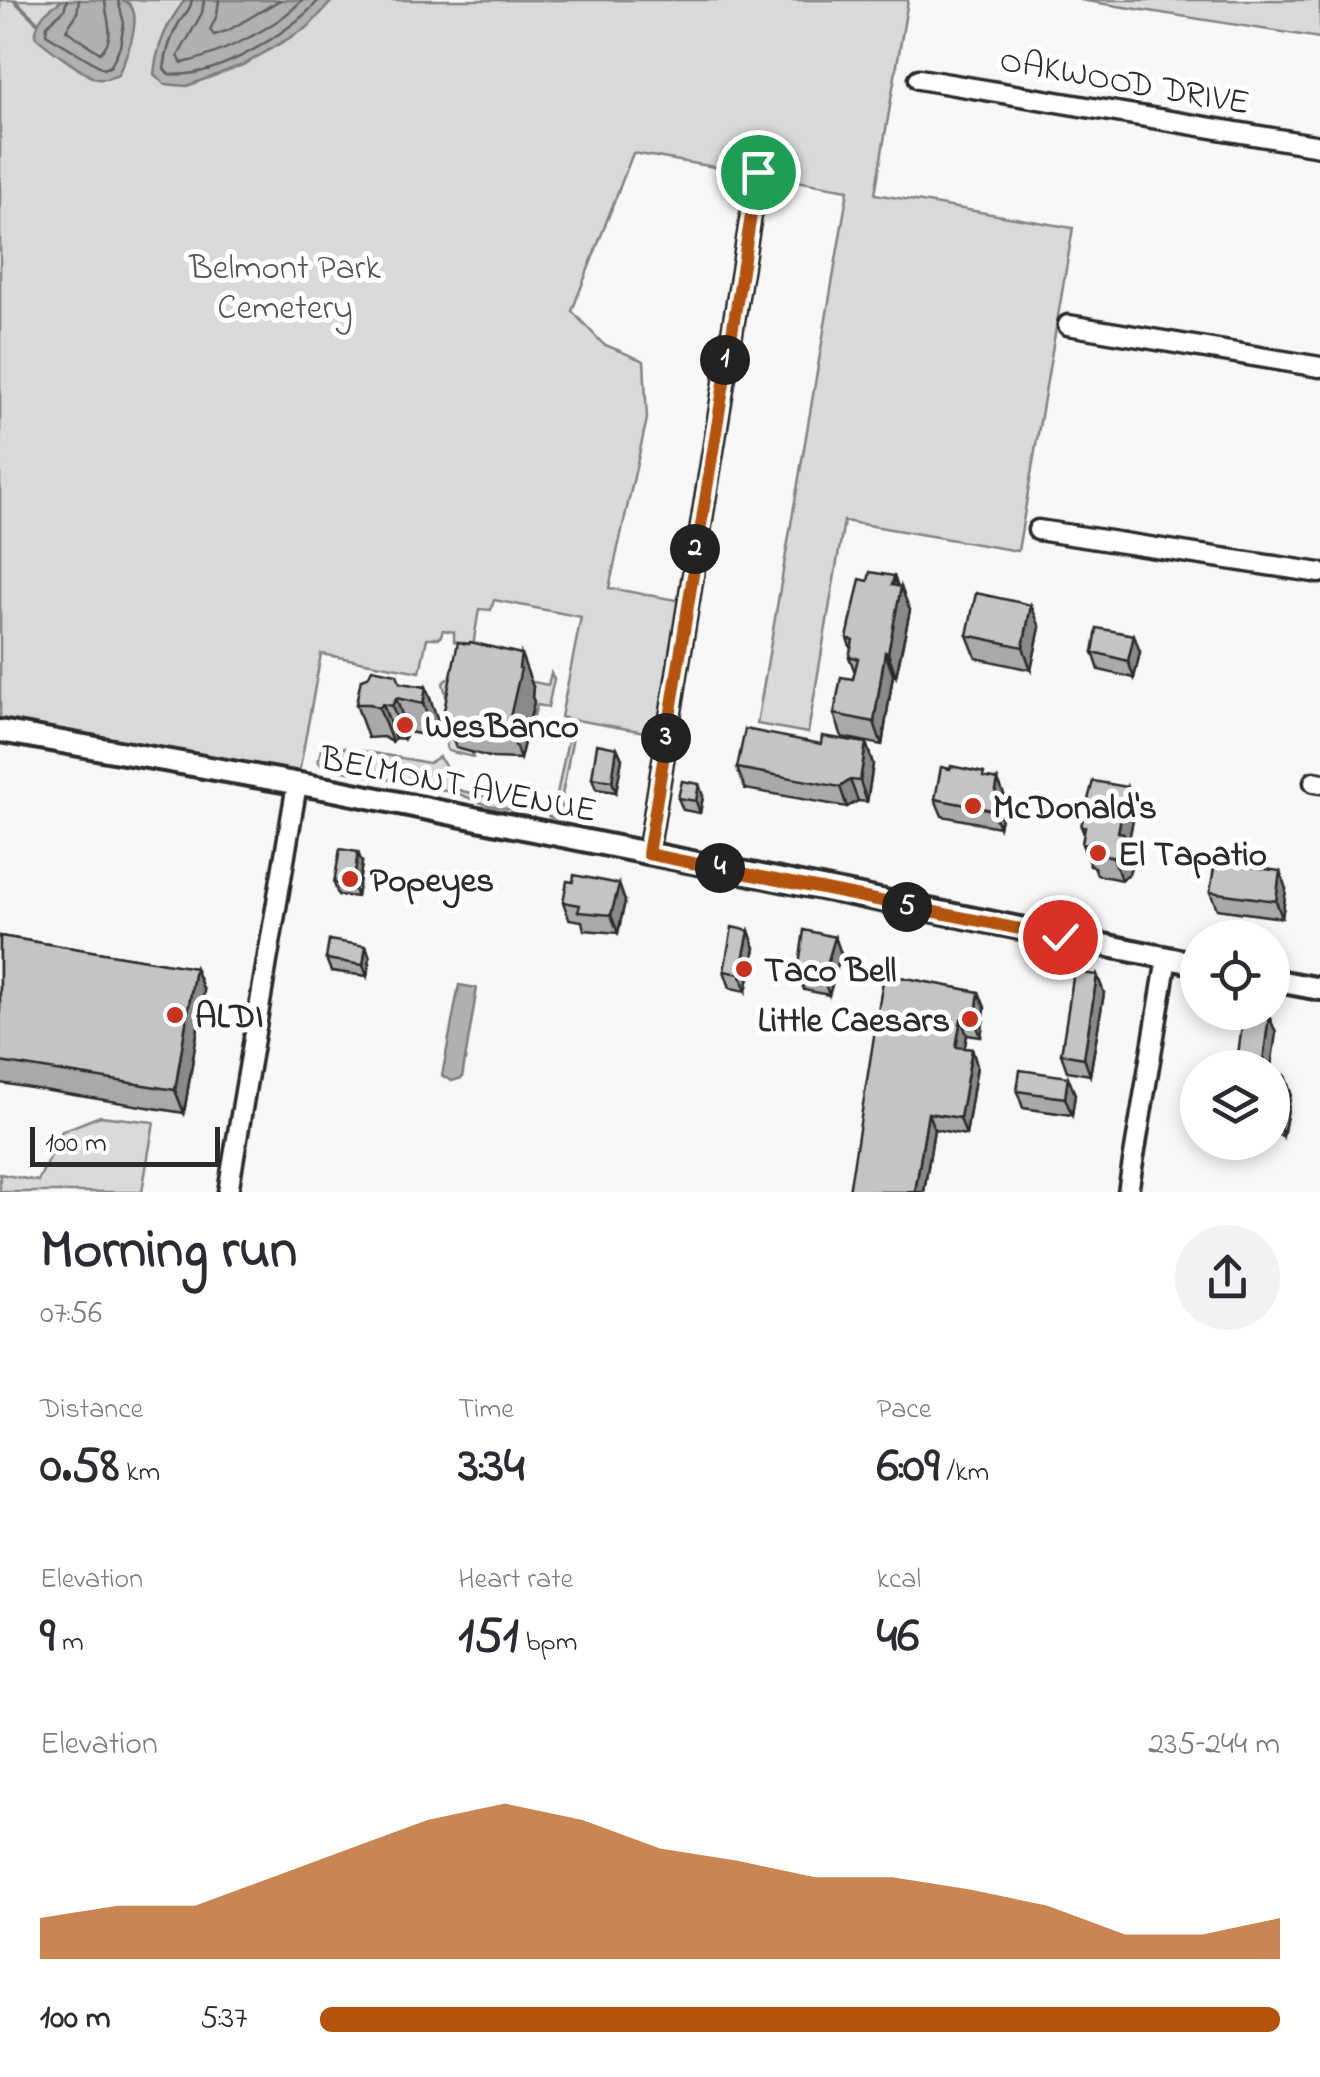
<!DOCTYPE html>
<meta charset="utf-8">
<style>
:root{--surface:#fff;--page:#f2f2f3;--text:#2b2b33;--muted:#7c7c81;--accent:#b45309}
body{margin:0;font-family:"Indie Flower",sans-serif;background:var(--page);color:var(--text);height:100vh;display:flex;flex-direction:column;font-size:38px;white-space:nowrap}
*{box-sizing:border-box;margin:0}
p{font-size:32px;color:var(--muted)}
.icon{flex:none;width:55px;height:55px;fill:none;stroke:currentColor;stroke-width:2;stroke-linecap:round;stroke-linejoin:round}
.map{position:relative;height:1192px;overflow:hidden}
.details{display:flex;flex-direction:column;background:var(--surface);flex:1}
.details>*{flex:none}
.controls{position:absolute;left:1180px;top:920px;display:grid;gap:20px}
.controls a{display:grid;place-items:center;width:110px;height:110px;border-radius:50%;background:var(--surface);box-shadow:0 5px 15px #0003;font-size:50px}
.scale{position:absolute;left:30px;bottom:25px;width:190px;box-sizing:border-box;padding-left:10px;border:5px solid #2b2b2b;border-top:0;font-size:28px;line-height:35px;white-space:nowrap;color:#2b2b2b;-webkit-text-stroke:8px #fff;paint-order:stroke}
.pin{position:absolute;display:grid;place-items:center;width:85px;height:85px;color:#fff;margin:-42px;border:5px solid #fff;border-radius:50%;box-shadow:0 2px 10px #0007}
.km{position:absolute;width:50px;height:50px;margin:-25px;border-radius:50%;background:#222;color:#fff;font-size:28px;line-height:50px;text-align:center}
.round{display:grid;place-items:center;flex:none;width:105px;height:105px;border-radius:52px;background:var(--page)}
.summary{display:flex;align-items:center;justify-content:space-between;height:170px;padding:0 40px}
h1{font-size:55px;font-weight:800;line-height:75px}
.stats{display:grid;grid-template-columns:repeat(3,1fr);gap:15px;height:170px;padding:10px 40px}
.stats div{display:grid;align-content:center}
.stats b{font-size:50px;font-weight:800}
.stats small{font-size:28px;font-weight:400}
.stats p{font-size:28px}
.chart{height:280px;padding:20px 40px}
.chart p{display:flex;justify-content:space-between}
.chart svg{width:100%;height:180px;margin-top:10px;fill:var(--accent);opacity:.7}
ul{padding:0 40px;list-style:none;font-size:32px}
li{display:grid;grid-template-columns:160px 120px 1fr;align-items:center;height:75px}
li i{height:25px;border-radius:12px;background:var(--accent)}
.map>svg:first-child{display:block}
.green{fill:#d9d9d9;stroke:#828282;stroke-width:2.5}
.water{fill:#b0b0b0;stroke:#7b7b7b;stroke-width:2.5}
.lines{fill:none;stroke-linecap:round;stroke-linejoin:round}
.shore{stroke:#606060;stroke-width:2.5}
.stream{stroke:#7b7b7b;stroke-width:4}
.minor-casing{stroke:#2b2b2b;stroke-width:25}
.major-casing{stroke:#2b2b2b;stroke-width:28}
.minor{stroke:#fff;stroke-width:18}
.major{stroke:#fff;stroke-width:20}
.wall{fill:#a9a9a9;stroke:#2b2b2b;stroke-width:2.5}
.shaded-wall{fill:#898989;stroke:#2b2b2b;stroke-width:2.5}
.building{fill:#c4c4c4;stroke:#2b2b2b;stroke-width:2.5}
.route-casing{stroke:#fff;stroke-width:20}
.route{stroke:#b45309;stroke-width:12}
.poi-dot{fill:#c8321e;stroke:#fff;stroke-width:4}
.labels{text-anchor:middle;stroke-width:10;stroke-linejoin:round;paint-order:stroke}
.street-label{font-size:35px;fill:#2b2b2b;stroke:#fff}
.park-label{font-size:35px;fill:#565656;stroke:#fff}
.poi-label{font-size:35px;font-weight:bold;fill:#2b2b2b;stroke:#fff;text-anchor:start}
</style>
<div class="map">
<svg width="1320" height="1192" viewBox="0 0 1320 1192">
<rect width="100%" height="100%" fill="#f7f7f7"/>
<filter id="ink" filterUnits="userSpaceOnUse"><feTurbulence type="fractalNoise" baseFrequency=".01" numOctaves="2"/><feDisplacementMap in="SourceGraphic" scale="20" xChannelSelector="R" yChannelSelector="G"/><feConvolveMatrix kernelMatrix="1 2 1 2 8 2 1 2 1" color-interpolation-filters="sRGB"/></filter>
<g filter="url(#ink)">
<path class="green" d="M0,0H908L875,194L1073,228L1018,551L844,521L808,733L757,724L848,190L633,153L572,311L603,344L644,361L647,419L609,588L687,602L662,735L576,720L560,806L570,808L569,815L562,820L549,817L544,809L547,799H556L572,720L561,717L581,617L494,600L491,610L479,609L473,646L479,671L548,685L551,673L554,679L548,707L537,705L533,719V702L471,750L473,757L448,751L446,747L451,716L443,683L447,679H458L465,645L454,641V632L443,630L440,638H427L420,672L321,654L297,784L0,731Z
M1080,0H1320V38Z
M329,745L429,763L439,757L455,780L454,789L525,806L520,811L487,805L454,792L323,767L318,761L322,746Z
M100,1116L154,1122L142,1192H0V1174L38,1181L62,1131Z"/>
<path class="water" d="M63,0C80,0 106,0 122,0C149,8 125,59 118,75C110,78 103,81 94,78C84,74 41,43 35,36C38,16 47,10 63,0Z
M185,0H333L308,27L245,64L187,86L164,84L154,74C157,45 167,23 185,0Z
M459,985L477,988L462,1078L452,1081L442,1076Z"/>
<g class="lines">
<path class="shore" d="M67,0L64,10L47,25L46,34L104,69L111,66L120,46L124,23L118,0
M79,0L77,14L66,30L100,53C117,37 106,20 105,0
M192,0C190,10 186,13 180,21C171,36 166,52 164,69L169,74C214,80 290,33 319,0
M204,0L202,13L178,56L182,63C217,56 278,27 302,0
M219,0L217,15L210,30L214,35L229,30L280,0"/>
<path class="stream" d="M14,0L37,22"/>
<g class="minor-casing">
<path id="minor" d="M919,79L1320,146
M1068,325L1320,367
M1038,530L1320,573
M1314,782L1320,783
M648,854L758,172
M228,1192L297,784
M1128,1192L1167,958"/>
</g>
<g class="major-casing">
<path id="major" d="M0,731L334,790L1198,964
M1272,980L1320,989"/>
</g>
<use href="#minor" class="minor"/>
<use href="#major" class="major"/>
</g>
<path class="wall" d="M898,586L910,610L896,676L893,675L882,745L842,737L834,714L853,679L855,672L849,657L851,649L847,638Z
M1040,627L1031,670L976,658L967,635Z
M1093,652H1140L1134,678L1099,670Z
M401,683L426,687L438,721L436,737L408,732L404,739L395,738L392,742L383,737L368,738L356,704Z
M533,687L532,697L534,702L520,759L493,758L456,748L443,715Z
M866,743L873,764L867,802L858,801L847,807L745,789L737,768L821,744Z
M617,748L622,759L616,792L596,789L592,778Z
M986,778L1005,797L999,827L942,816L935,799Z
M703,796L700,813L683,810L678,798Z
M1135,810L1128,844L1133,856L1129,874L1121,880L1097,875L1094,867L1090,866L1082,844L1084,834L1081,826Z
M362,863L357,897L338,895L334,883Z
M1286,889L1282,918L1217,909L1210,892Z
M625,901L618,933L584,930L582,921L569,919L563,902Z
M749,931L755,948L746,991L730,988L724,971Z
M0,936L195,968L204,991L184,1113L0,1083Z
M835,937L841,954L829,995L804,990L798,972Z
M366,946L370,958L367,976L331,971L326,959Z
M884,974L979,992L985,1008L981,1037L967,1035L964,1048L972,1049L977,1066L966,1135L934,1129L924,1192Z
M1097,975L1104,993L1090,1075L1067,1071L1061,1054Z
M1272,1073L1285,1076L1291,1093L1283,1136L1272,1134Z
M1017,1091L1075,1094L1072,1115L1023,1108Z"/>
<path class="shaded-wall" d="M894,576L900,593L901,587L910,610L896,676L888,653Z
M1031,605L1040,627L1031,670L1023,647Z
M1134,635L1140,652L1134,678L1128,661Z
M885,652L893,675L882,745L874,722Z
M521,654L533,687L532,697L534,702L520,759L508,726Z
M426,687L438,721L436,737L423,704Z
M396,698L408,732L404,739L392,706Z
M383,704L395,738L392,742L379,708Z
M866,743L873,764L867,802L860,781Z
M617,748L622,759L616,792L612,781Z
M850,780L858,801L847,807L840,787Z
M998,780L1005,797L999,827L992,810Z
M699,784L703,796L700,813L696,801Z
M1127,787L1135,810L1128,844L1133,856L1129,874L1121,880L1113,857Z
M358,852L362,863L357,897L353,886Z
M1280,871L1286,889L1282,918L1276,901Z
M619,884L625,901L618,933L611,915Z
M749,931L755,948L746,991L740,974Z
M835,937L841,954L829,995L823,978Z
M366,946L370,958L367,976L363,965Z
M195,968L204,991L184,1113L175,1090Z
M1097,975L1104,993L1090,1075L1084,1058Z
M979,992L985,1008L981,1037L975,1021Z
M1269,1016L1276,1033L1271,1068H1262Z
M961,1019L967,1035L962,1063L956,1047Z
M972,1049L977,1066L966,1135L960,1118Z
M1285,1076L1291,1093L1283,1136L1277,1119Z
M1068,1077L1075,1094L1072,1115L1065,1098Z
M928,1113L934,1129L924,1192H915Z"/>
<path class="building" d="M870,572L894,576L892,585L901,587L888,653L885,652L874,722L834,714L841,677L853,679L858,658L849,657L853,640L847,638L860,579L868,581Z
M976,593L1031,605L1023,647L967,635Z
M1097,628L1134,635L1128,661L1093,652Z
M458,642L469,644L470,642L521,654L519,668L521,669L508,726L481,724L443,715Z
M372,669L397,674L400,683L426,687L423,704L396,698L392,706L383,704L379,708L370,704H356L361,679L368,677Z
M745,729L821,744L822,736L866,743L860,781L850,780L840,787L737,768Z
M597,744L617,748L612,781L592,778Z
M951,766L984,773L983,777L998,780L992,810L935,799L941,767L950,769Z
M682,781L699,784L696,801L678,798Z
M1093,781L1127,787L1118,832L1124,833L1121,851L1113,857L1088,852L1090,845L1082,844L1085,827L1081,826Z
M340,849L358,852L353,886L334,883Z
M1215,862L1280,871L1276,901L1210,892Z
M574,875L619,884L611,915L578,912L580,905L563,902L567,881L573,882Z
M732,927L749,931L740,974L724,971Z
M804,930L835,937L823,978L798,972Z
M0,936L195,968L175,1090L0,1062Z
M329,940L366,946L363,965L326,959Z
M1074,972L1097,975L1084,1058L1061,1054Z
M884,974L979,992L975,1021L961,1019L956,1047L972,1049L960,1118L928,1113L915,1192H849Z
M1244,1012L1269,1016L1262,1068H1236Z
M1020,1070L1068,1077L1065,1098L1017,1091Z
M1272,1073L1285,1076L1277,1119L1272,1118Z"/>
</g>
<g class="lines" filter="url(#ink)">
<g class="route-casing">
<path id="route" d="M758,172L648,854L1060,937"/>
</g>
<use href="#route" class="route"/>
</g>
<g class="poi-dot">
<circle cx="405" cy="725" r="10"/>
<circle cx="973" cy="806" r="10"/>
<circle cx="1098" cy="853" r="10"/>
<circle cx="350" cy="879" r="10"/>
<circle cx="744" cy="969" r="10"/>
<circle cx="175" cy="1015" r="10"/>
<circle cx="970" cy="1019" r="10"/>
</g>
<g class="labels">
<g class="street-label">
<text transform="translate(1125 80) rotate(10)" y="12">OAKWOOD DRIVE</text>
<text transform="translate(459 783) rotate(11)" y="12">BELMONT AVENUE</text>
</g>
<g class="park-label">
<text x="285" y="278">Belmont Park<tspan x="285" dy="40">Cemetery</tspan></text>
</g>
<g class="poi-label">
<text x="425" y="737">WesBanco</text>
<text x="993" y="818">McDonald's</text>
<text x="1118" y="865">El Tapatio</text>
<text x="370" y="891">Popeyes</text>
<text x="764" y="981">Taco Bell</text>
<text x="195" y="1027">ALDI</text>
<text x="950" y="1031" text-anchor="end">Little Caesars</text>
</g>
</g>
</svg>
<div class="controls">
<a><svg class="icon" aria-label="locate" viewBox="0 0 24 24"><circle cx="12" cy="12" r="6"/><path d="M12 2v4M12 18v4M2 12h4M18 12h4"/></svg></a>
<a><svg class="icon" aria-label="layers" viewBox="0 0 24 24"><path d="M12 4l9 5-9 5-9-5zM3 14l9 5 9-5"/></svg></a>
</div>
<div class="scale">100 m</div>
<div class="pin" style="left:758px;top:172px;background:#1e9e55"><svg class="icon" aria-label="arrive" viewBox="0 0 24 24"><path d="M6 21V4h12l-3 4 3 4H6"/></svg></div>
<div class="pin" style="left:1060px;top:937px;background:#d93025"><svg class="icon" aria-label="check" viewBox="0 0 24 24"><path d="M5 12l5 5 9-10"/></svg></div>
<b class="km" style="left:725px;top:360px">1</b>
<b class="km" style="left:695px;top:549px">2</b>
<b class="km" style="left:666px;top:738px">3</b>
<b class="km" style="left:720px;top:868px">4</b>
<b class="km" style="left:907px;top:907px">5</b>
</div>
<section class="details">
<div class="summary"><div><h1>Morning run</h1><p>07:56</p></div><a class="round"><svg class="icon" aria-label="share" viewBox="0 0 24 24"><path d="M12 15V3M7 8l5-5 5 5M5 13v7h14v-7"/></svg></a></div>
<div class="stats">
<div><p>Distance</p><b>0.58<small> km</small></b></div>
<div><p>Time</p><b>3:34</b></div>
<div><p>Pace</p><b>6:09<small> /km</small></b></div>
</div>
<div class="stats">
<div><p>Elevation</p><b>9<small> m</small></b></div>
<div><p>Heart rate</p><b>151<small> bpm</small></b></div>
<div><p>kcal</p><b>46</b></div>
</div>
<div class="chart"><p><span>Elevation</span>235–244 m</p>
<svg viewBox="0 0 160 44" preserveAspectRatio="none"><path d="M0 44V34L10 31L20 31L30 24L40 17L50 10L60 6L70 10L80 17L90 20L100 24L110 24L120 27L130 31L140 38L150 38L160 34V44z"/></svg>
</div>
<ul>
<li><b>100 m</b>5:37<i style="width:100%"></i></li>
</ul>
</section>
